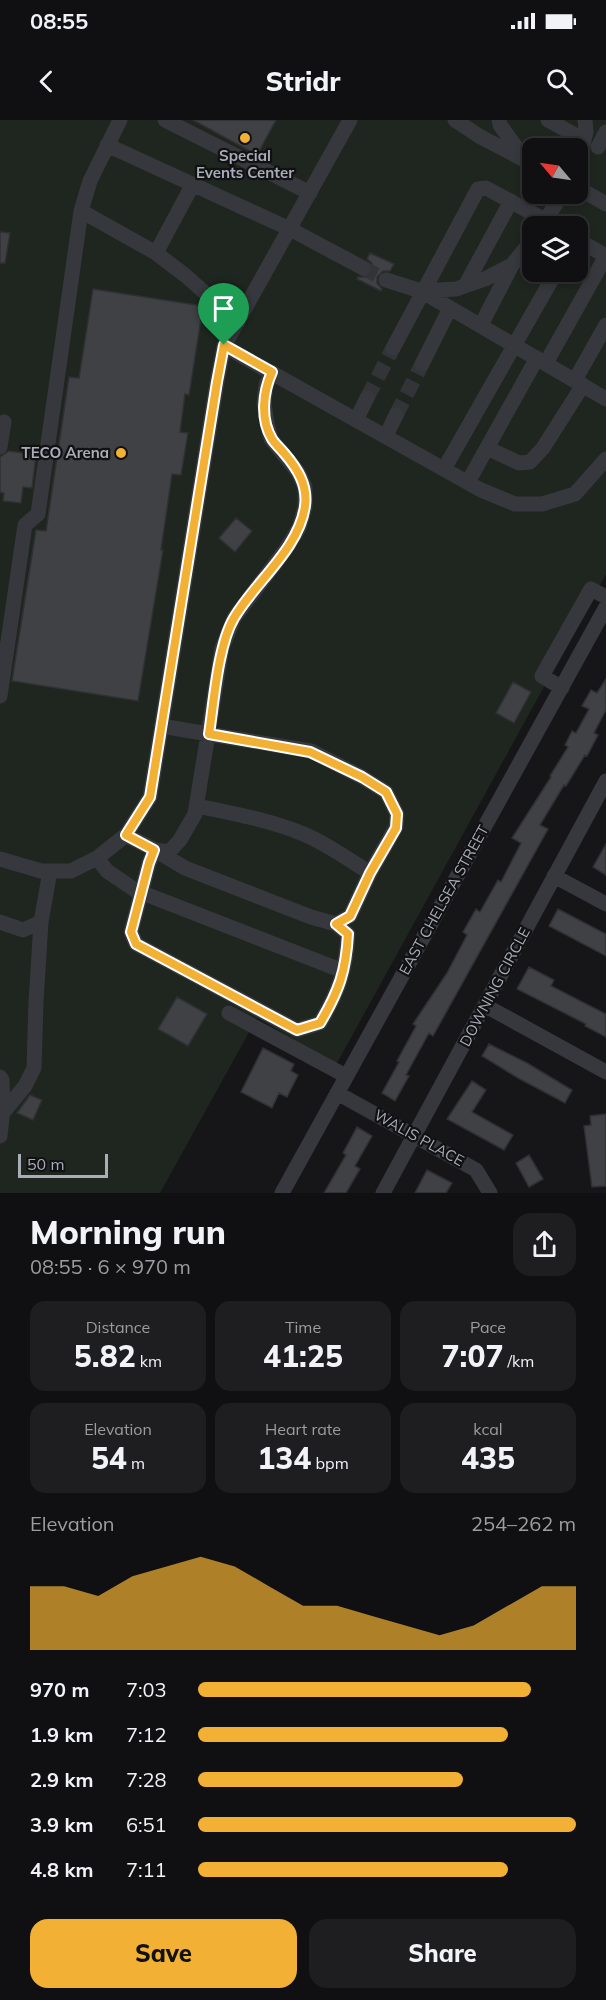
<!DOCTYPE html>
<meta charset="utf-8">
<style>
:root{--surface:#101012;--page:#1e1e20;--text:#f1f3f6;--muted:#9c9d9f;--line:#303032;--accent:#f2b134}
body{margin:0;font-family:Mulish,sans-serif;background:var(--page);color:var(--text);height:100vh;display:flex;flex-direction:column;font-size:22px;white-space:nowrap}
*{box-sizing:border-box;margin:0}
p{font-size:20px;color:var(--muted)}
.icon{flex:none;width:33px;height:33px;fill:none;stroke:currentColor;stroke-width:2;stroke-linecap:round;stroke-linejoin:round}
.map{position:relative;height:1073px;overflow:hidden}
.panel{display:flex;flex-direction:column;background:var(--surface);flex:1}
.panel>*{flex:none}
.needle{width:39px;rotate:299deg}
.buttons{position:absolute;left:522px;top:18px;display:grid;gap:12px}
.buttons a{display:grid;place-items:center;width:66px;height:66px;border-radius:12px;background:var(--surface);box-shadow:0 3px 9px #0003,0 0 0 2px var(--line);font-size:30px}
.scale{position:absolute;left:18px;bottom:15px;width:90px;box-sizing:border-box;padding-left:6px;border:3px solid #a8adb8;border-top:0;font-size:16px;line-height:21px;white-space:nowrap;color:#a8adb8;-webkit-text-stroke:4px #111113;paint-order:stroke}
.pin{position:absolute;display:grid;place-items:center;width:51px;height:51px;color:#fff;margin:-62px -26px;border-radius:50% 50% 50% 0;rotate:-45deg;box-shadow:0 0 6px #0007}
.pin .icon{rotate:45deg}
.round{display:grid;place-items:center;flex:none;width:63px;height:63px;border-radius:18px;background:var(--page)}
.summary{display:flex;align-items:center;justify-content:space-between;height:102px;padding:0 30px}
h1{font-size:33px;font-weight:800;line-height:45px}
.stats{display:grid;grid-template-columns:repeat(3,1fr);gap:9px;height:102px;padding:6px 30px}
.stats div{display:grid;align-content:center;border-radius:15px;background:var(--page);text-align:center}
.stats b{font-size:30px;font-weight:800}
.stats small{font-size:16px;font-weight:400}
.stats p{font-size:16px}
.chart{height:168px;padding:12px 30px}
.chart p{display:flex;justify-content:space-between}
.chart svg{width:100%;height:108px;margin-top:6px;fill:var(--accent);opacity:.7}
.action{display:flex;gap:12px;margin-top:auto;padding:12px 30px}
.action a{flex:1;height:69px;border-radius:18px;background:var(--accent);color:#111;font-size:24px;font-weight:800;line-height:69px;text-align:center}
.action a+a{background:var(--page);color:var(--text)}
ul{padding:0 30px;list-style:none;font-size:20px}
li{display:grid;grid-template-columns:96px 72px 1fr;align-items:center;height:45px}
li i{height:15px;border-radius:8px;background:var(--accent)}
.status{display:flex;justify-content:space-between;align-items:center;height:42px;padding:0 30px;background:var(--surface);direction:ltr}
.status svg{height:16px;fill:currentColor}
header{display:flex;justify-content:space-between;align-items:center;height:78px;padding:0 30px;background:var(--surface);font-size:27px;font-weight:800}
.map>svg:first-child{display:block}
.green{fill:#1e261f;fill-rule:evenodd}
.building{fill:#404145;stroke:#303034;stroke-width:1.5}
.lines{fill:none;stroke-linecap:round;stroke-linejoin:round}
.minor-tunnel{stroke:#333438;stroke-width:15;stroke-dasharray:15 8;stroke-linecap:butt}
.minor{stroke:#37383d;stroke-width:15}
.route-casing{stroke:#fff;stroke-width:12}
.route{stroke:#f2b134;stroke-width:8}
.poi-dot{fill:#f2b134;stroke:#111113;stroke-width:2}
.labels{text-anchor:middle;stroke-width:4.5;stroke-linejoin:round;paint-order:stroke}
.poi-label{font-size:15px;font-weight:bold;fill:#a8adb8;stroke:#111113}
.street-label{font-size:15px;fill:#a8adb8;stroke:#111113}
</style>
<div class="status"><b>08:55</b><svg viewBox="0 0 49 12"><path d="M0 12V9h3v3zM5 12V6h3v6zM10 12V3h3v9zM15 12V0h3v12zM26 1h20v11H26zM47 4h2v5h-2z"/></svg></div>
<header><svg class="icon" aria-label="back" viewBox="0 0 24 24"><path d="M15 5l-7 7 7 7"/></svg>Stridr<svg class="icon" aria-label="search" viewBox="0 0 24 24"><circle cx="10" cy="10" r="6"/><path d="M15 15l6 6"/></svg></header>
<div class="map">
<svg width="606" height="1073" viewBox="0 0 606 1073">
<rect width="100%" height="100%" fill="#161618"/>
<path class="green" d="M0,0H606V454L336,945L257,898L160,1073H0ZM532,28H578V74H532ZM532,106H578V152H532Z"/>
<path class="building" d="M193,0H276L257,35Z
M0,112L10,113L5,143H0Z
M370,133L394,144L390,151H383L377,157V163L382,169L381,171L357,159L358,157H368L372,152V143L367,139Z
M93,169L203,186L189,275L185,274L180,312L188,313L181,355L172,354L161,430H163L138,581L12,561L36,410L46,411L69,257L79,258Z
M9,331L36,335L32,368L23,367L21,383L3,381L4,373L0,372V337Z
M236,398L252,411L235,432L219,418Z
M606,559V590L594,613L598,615L587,636L585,635L566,666L564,665L540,705L548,709L433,916L429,913L406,955L409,956L395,981L382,973L399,942L397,941L416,906L413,904L447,853L467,815L463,812L476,789L480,792L498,760L501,762L521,723L512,718L551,657L550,656L568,627L565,625L572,611L576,613L589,589L582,586L591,570L597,573Z
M513,562L531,572L514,603L496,593Z
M606,724V755L593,747Z
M558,789L606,814V836L549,806Z
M529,847L554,860L551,866L606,894V917L585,906L586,904L517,869Z
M177,877L207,894L188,926L158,909Z
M489,924L527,943L572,970L565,983L518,958L482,936Z
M263,928L294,944L291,951L298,955L287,977L279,973L272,988L241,972Z
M472,961L486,970L472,992L513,1015L504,1030L447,999Z
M30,975L42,980L33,1000L17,993Z
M606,994V1066L592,1067L584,1006L591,1005L590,996Z
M357,1007L372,1016L355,1046L360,1049L346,1073H324L346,1035L343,1033Z
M529,1035L543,1059L529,1067L516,1043Z
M427,1050L452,1063L446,1073H415Z"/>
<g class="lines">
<path class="minor-tunnel" d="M363,148L386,160
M367,278L393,228
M396,295L422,244"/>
<path class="minor" d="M165,0L310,73
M455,0L479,16L532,44
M499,0L500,5L523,37
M548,0L584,20
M107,25L290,109L363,148
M598,27L606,12
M578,44L586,12L585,0
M578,68L606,84
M81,91L156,133L186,156L238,202
M542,106L562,74
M156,133L193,64
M386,160L421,171L456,169L485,159L512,145L532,120
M465,166L511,81
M421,171L606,279
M481,205L512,145
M224,226L481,370L515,384H542L575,374L606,339
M393,228L478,69L486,68L556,106
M546,243L606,136L578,120
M422,244L450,188
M575,260L606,205
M356,300L367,278
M386,316L396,295
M0,327L4,302
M487,328L519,343L530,342L543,328L583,265
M444,349L556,152
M468,362L537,238
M562,568L542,556L591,469L606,477
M0,576L25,405L38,394L81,91L90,61L120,0
M161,606L311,631L362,657L386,672L397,694L396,707L370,753L350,796L336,804L311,797L185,748L155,730L149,743L131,812L136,824L297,910L320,903C339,871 346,850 348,814L336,804
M197,686C231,693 269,700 301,713C326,723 348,739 370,753
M126,715L155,730L169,732L180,720L195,694L222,528L234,498L286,429L299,408L305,387V367L298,352L271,319L267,303L264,283L266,265L272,252
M97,738L107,751L135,770L343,851
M0,739L41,751H71L97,738L126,715L150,677L217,262L224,226L350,0
M554,756L606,784
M0,802L23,810L41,802L50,751
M486,886L606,952
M229,893L346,956
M0,957L2,960L3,989L0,1016
M337,973L476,1050L490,1073
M2,994L25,966L34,948L36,882L41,802
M282,1073L606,487
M383,1073L606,661"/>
</g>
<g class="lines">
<g class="route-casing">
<path id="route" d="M224,225L272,252C263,272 260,299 272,319C275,324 280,328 284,333C297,348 308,365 305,386C299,429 255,462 234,498C218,525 214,581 209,614L310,632L362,657L386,672L397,694L396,708L370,753L350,796L336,804L348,814C346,851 339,871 320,903L297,910L136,824L131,812L149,743L154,730L126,715L150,677L217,262Z"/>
</g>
<use href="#route" class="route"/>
</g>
<g class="poi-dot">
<circle cx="245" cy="18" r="6"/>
<circle cx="121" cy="333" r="6"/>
</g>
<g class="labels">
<g class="poi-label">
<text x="245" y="41">Special<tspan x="245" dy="17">Events Center</tspan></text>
<text x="109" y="338" text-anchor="end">TECO Arena</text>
</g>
<g class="street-label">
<text transform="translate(444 780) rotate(-61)" y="5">EAST CHELSEA STREET</text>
<text transform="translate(495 867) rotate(-62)" y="5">DOWNING CIRCLE</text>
<text transform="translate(419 1018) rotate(29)" y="5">WALIS PLACE</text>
</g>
</g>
</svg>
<div class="buttons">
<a><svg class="needle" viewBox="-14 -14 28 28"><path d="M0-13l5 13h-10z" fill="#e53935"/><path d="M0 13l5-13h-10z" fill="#9c9d9f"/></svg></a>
<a><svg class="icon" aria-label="layers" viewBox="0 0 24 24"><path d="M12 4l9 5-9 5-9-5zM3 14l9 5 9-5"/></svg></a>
</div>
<div class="scale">50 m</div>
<div class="pin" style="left:224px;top:225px;background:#1e9e55"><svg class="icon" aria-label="arrive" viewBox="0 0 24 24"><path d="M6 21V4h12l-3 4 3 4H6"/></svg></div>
</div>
<section class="panel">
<div class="summary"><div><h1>Morning run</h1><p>08:55 · 6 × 970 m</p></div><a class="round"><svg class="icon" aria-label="share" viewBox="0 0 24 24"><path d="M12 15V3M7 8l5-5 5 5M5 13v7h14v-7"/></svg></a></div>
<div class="stats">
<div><p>Distance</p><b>5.82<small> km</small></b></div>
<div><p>Time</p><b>41:25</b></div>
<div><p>Pace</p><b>7:07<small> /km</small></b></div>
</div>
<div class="stats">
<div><p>Elevation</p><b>54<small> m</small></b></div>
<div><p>Heart rate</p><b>134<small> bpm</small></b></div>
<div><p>kcal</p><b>435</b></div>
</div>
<div class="chart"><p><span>Elevation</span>254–262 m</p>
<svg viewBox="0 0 160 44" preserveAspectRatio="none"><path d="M0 44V18L10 18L20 22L30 14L40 10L50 6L60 10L70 18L80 26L90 26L100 30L110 34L120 38L130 34L140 26L150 18L160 18V44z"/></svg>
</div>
<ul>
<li><b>970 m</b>7:03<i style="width:88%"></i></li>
<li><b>1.9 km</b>7:12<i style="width:82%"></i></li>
<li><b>2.9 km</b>7:28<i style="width:70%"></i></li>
<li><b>3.9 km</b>6:51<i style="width:100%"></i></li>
<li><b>4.8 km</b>7:11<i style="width:82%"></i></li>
</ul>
<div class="action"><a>Save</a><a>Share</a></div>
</section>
